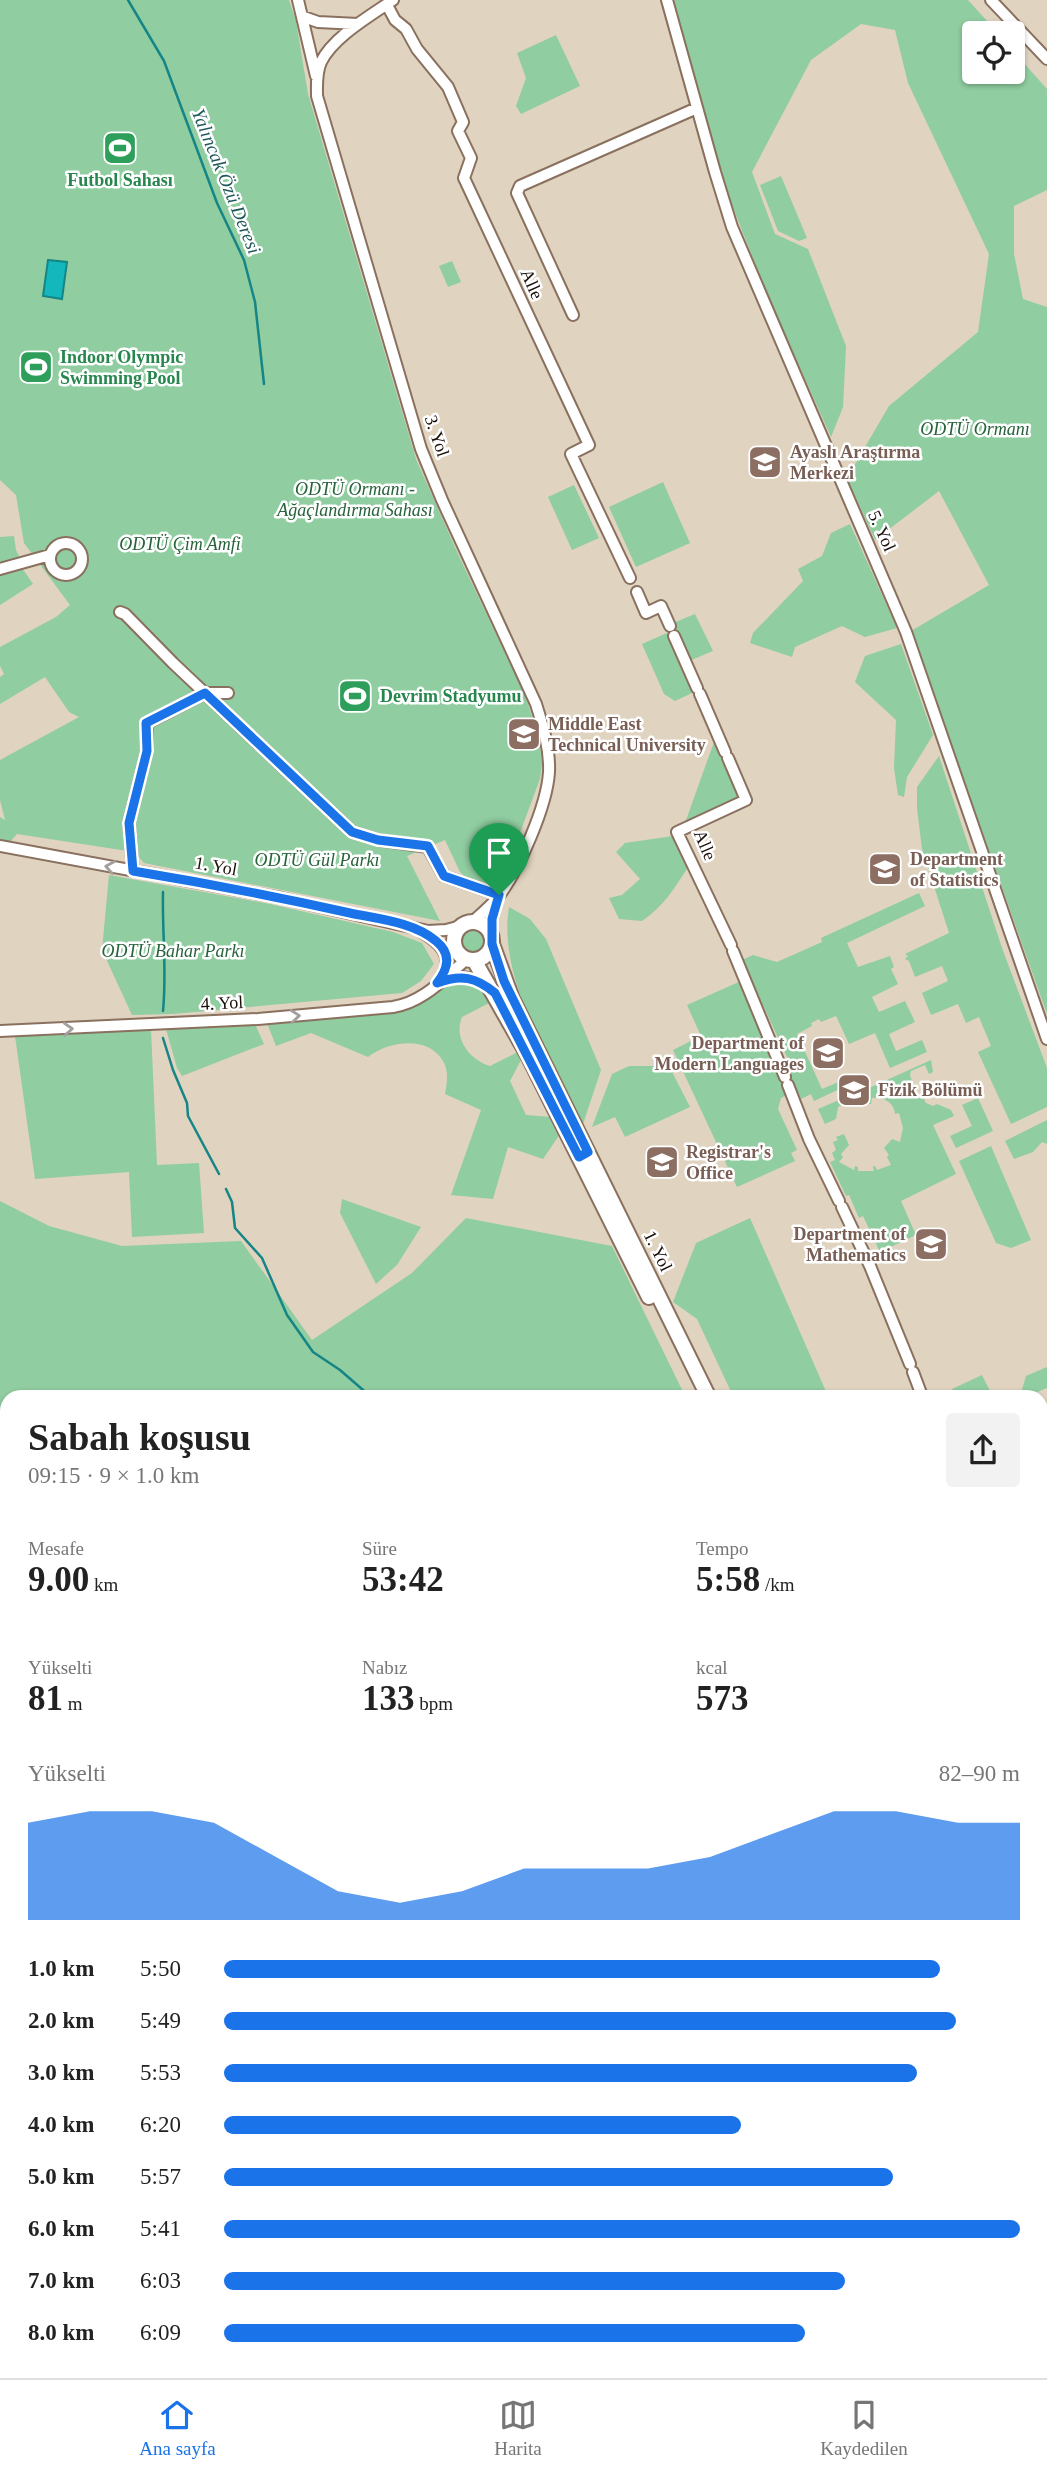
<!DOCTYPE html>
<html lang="tr">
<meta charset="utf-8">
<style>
:root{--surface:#fff;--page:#f2f2f2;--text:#222;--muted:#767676;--line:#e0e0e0;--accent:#1a73e8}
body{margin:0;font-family:Georgia,serif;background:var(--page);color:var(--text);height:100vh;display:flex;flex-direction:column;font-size:26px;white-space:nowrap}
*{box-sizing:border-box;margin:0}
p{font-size:23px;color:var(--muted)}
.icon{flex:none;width:38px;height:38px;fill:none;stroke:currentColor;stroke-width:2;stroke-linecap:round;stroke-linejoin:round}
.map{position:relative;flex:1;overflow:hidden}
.sheet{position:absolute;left:0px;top:1390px;width:1048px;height:989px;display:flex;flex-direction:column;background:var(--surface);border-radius:21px 21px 0 0;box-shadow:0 2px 5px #0004}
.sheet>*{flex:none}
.fabs{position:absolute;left:962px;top:21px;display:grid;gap:14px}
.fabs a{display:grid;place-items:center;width:63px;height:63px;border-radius:7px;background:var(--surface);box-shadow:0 2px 5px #0004;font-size:35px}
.pin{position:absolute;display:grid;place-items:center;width:60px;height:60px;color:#fff;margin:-72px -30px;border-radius:50% 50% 50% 0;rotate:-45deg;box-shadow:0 0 7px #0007}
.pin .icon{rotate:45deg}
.round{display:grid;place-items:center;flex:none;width:74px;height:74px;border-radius:7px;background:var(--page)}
.summary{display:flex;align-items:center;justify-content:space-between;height:119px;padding:0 28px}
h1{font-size:38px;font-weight:700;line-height:52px}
.figures{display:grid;grid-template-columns:repeat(3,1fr);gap:10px;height:119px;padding:7px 28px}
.figures div{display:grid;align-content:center}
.figures b{font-size:35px;font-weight:700}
.figures small{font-size:19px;font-weight:400}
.figures p{font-size:19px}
.chart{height:196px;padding:14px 28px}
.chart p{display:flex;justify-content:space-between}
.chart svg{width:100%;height:126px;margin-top:7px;fill:var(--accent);opacity:.7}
ul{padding:0 28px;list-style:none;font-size:23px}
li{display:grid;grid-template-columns:112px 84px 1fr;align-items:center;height:52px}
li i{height:18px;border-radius:9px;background:var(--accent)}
.menu{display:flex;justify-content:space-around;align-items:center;height:98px;border-top:2px solid var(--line);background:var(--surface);font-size:19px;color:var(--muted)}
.menu a{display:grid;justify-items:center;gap:4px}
.menu .on{color:var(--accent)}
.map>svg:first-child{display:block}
.education{fill:#e0d3c0;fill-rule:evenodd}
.green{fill:#90cda0}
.water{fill:#13b7bc;stroke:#158586;stroke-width:2}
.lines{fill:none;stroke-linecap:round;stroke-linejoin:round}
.stream{stroke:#158586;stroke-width:2.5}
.minor-casing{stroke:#8a705e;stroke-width:14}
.major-casing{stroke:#8a705e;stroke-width:18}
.minor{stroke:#fff;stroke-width:10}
.major{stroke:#fff;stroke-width:14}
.oneway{stroke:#a39f9d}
.route-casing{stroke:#fff;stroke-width:14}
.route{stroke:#1a73e8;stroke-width:9}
.labels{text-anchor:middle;stroke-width:5;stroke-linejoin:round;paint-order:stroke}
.leisure-label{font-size:18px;font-weight:bold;fill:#27864d;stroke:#fff;text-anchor:start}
.street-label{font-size:18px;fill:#1a1009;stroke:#fff}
.park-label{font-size:18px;font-style:italic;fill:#27623b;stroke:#fff}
.education-label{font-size:18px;font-weight:bold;fill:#785e54;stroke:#fff;text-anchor:start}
.water-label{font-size:19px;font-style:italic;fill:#1e585a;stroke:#fff}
</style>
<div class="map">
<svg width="1047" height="2378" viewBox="0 0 1047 2378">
<rect width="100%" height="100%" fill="#f6d9c4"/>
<path class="education" d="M0,0H1047V2378H450L446,2371H1041V1396H7V1761L0,1753ZM975,33H1013V72H975Z"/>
<path class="green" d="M0,0H289L296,21L308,94L416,459L458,554L525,695L539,737L542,764L540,779L521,830L494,877L484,884L472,883L460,872L445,840L407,856L440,921L144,863L134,852L17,834L9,843L0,842V817L5,820L0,800V760L79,717L69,712L45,677L0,704V677L4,674L0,666V647L56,617L70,605L24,543L16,495L0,480Z
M674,0H968L998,33H975V72H1013V51L1047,89V190L1014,206V254L1023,299L1047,307V1014L911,631L989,585L939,491L875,540L847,478L889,406L978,332L989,254L908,83L895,30L861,24L811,60L752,172L775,234L808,249L846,346L843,407L831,437L765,289L723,182Z
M556,35L580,86L521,114L516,106L526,78L517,53Z
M781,176L807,238L799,241L778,231L760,185Z
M452,261L461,282L448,287L439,266Z
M663,482L690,543L636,567L609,507Z
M574,485L599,538L572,550L548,497Z
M850,524L897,628L865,637L842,626L795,647L792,657L750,643L753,633L803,581L798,569L822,556L831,533Z
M14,536L16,550L20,558L0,563V537Z
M22,568L33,584L0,605V574Z
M695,614L713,651L689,661L673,623Z
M667,633L694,692L675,701L664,694L642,644Z
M901,644L933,735L907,777L904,797L898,795L894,768L896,720L855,682L865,656Z
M714,742L739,798L685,823Z
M939,756L1002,948L1047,1068V1107L1011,1124L978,1052L991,1046L979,1017L966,1023L958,1004L931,1015L922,993L948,981L942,966L915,977L909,961L905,959L908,956L905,954L949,933L922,849L917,808V787Z
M673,836L688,867C675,888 663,907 642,921L619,919L609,898L622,895L640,879L616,852L625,843Z
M109,875L270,904L393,932L422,943L434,964L421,981L402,993L173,1014L132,1015L102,950Z
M919,893L925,906L847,943L858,967L890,956L894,967L891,969L898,984L872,997L879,1012L905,1001L915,1022L889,1034L896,1051L922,1040L927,1052L890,1068L875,1033L849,1044L836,1016L821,1022L819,1019L811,1023L812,1026L797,1034L822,1089L841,1081L844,1087L814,1101L811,1094L801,1099L789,1072L793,1070L742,960L753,955L777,962L822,942L821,938Z
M509,907L530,919L546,939L601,1070L582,1127C552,1064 497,978 509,907Z
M461 941a12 12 0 1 1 24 0a12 12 0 1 1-24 0Z
M741,981L787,1095L781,1098L778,1109L797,1150L791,1153L795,1161L737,1187L673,1050L701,1036L687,1005Z
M460,982C474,983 484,988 491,1002L462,1017C453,1039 470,1060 490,1066L518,1052L522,1058L510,1081L526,1115L551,1117L560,1134L543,1159L508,1147L493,1199L451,1195L481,1110L445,1094C447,1083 449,1071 443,1061C428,1035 388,1041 368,1057L311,1033L276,1046L267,1023L396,1012L420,1003L450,983Z
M255,1024L264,1044L182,1076L177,1068L166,1029Z
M151,1029L157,1165L199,1163L204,1233L132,1237L129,1172L35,1179L15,1036Z
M931,1060L933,1072L929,1074L925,1065L911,1071L910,1075L913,1084L917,1085L916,1089L919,1098L924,1099L926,1103L933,1106L937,1104L951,1110L954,1116L933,1125L956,1174L901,1201L916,1235L880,1252L863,1216L859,1218L849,1195L846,1196L830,1162L835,1160L832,1153L836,1150L833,1142L838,1140L836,1137L844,1134L849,1145L841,1154L843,1157L839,1162L854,1170L855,1166L858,1167V1171H874L873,1166H875L877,1170L891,1165L887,1157L889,1155L884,1148L892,1139L900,1142L903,1128L899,1113L895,1114C894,1101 882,1097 872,1098L871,1104H861L856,1094Z
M629,1066H669L690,1107L625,1137L615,1117L592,1127L612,1074Z
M846,1097L848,1101L838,1107L836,1119L825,1124L818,1109Z
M978,1098L993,1131L956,1148L950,1136L972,1126L962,1105Z
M1047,1120V1144L1042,1142L1033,1152L1014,1159L1005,1141Z
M991,1146L1031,1240L1011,1248L996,1243L959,1161Z
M342,1199L421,1227L397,1265L376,1284L340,1213Z
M0,1201L49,1226L122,1246L241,1241L312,1340L412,1273L466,1218L612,1246L685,1396H7V1761L0,1753Z
M750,1218L828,1396H733L697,1319L673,1302L696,1243Z
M1047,1367V1388L1028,1396H1020L1026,1376Z
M982,1375L990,1391L978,1396H956L952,1389Z
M1041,1497L1047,1509V1544L1041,1547Z
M1047,1805V2062L1041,2049V1812Z
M1041,2140L1047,2153V2378H450L446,2371H1041Z"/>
<path class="water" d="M48,260L67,262L62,299L43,296Z"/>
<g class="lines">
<path class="stream" d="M128,0L164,61L217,203L244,260L255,302L264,384
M163,892C162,932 167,971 163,1011
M163,1038L173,1070L187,1103L188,1116L219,1174
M226,1189L232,1202L235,1228L262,1258L287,1315L313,1352L340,1370L370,1396
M625,2371L626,2378"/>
<g class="minor-casing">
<path id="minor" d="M298,0L316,76
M393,0C370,16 333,37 321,62C316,73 317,85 317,96L421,449L442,500L536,704C543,726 550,749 549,772C547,806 519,870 498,897C491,906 480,915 471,923
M667,0L715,172L732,227L906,632L1047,1039
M991,0L1047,59
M387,5L395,20L406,29L417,49L448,87L463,122L458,131L471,158L464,178L589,445L571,454L630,578
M304,17L318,22L358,24
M573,315L517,193L520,186L697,108
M50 559a16 16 0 1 1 32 0a16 16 0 1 1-32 0Z
M0,569L50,555
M637,592L646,613L661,606L670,626
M120,612L125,614L173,663L352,832L378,840L428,847L444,876L499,895
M674,636L697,688
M700,694L725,752
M728,758L746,800L677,832L731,945
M0,846L281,898L428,931L446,930L465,925
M133,871L129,823L147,751V723L205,693H228
M422,932C440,943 454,955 442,976
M492,937V919L497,899
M733,951L785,1077
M443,981C460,975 473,976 487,986
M0,1031L258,1019L393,1007C424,1002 444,978 467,959
M788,1085L809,1139L839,1201
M842,1207L870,1266L910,1364
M913,1372L922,1396
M1041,1570L1047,1575
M1041,1634L1047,1632
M1041,2082L1047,2088"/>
</g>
<g class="major-casing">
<path id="major" d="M454 941a19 19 0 1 1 38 0a19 19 0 1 1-38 0Z
M492,944L512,999L708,1396
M474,960L528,1055L649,1297
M0,1793L7,1800
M0,1863L7,1872
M0,2061L7,2055
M0,2083L7,2078
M1041,2095L1047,2107
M1041,2119L1047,2130
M378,2371L383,2378
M408,2371L413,2378"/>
</g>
<use href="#minor" class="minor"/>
<use href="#major" class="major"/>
</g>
<defs><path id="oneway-chevron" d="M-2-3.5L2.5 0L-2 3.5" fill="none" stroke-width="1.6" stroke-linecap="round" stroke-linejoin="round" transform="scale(1.75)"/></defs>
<g class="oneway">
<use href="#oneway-chevron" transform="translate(110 867) rotate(-170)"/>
<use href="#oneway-chevron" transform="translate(295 1016) rotate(-5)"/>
<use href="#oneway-chevron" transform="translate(68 1029) rotate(-3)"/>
</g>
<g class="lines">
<g class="route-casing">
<path id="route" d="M205,693L352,832L378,840L428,846L444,876L499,895L492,919V944L504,981L588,1152L579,1157L495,993C476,977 461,974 437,983C448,969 452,954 436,941C414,922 378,919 350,913C278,897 206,883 133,871L129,823L147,751L146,723Z"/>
</g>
<use href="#route" class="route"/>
</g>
<defs>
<g id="stadium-square" transform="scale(1.75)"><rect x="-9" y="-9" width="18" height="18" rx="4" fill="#2e9e5b" stroke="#fff"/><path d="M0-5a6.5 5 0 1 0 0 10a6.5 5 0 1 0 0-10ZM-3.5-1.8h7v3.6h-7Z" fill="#fff"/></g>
<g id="university-square" transform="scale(1.75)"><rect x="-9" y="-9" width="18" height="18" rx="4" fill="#8d6e63" stroke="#fff"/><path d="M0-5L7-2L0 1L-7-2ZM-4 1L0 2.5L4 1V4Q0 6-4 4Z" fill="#fff"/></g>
</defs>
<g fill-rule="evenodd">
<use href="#stadium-square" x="120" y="148"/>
<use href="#stadium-square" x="36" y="367"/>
<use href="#university-square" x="765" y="462"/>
<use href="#stadium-square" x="355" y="696"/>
<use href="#university-square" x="524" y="734"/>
<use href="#university-square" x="885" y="869"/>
<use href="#university-square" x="828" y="1053"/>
<use href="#university-square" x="854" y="1090"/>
<use href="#university-square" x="662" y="1162"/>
<use href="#university-square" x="931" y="1244"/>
</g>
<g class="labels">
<g class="leisure-label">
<text x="120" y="186" text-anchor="middle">Futbol Sahası</text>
<text x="60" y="363">Indoor Olympic<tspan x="60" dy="21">Swimming Pool</tspan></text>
<text x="380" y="702">Devrim Stadyumu</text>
</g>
<g class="street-label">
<text transform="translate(532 284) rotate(66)" y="6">Alle</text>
<text transform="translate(437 436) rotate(71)" y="6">3. Yol</text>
<text transform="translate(882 531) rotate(66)" y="6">5. Yol</text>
<text transform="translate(705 845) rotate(67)" y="6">Alle</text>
<text transform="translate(216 866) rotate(10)" y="6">1. Yol</text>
<text transform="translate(222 1003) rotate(-3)" y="6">4. Yol</text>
<text transform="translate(658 1251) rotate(64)" y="6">1. Yol</text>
</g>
<g class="park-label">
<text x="975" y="435">ODTÜ Ormanı</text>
<text x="355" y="495">ODTÜ Ormanı -<tspan x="355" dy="21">Ağaçlandırma Sahası</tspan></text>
<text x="180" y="550">ODTÜ Çim Amfi</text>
<text x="317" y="866">ODTÜ Gül Parkı</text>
<text x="173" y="957">ODTÜ Bahar Parkı</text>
</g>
<g class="education-label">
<text x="790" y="458">Ayaslı Araştırma<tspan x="790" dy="21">Merkezi</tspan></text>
<text x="548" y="730">Middle East<tspan x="548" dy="21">Technical University</tspan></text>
<text x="910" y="865">Department<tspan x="910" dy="21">of Statistics</tspan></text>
<text x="804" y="1049" text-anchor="end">Department of<tspan x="804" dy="21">Modern Languages</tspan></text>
<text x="878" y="1096">Fizik Bölümü</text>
<text x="686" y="1158">Registrar's<tspan x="686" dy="21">Office</tspan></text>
<text x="906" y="1240" text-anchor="end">Department of<tspan x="906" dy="21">Mathematics</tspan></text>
</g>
<g class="water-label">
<text transform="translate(227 181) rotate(68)" y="7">Yalıncak Özü Deresi</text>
</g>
</g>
</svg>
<div class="fabs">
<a><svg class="icon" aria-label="locate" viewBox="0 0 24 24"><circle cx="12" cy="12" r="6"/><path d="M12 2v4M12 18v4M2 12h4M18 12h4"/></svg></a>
</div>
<div class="pin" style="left:499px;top:895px;background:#1e9e55"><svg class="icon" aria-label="arrive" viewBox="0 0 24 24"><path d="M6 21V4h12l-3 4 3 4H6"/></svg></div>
<section class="sheet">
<div class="summary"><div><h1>Sabah koşusu</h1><p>09:15 · 9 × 1.0 km</p></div><a class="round"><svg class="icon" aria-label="share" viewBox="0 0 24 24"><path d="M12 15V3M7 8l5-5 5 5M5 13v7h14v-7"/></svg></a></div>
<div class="figures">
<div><p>Mesafe</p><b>9.00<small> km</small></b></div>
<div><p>Süre</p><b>53:42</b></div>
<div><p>Tempo</p><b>5:58<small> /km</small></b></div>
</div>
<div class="figures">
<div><p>Yükselti</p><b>81<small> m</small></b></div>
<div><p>Nabız</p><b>133<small> bpm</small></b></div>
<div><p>kcal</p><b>573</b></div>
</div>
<div class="chart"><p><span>Yükselti</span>82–90 m</p>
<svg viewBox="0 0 160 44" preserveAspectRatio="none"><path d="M0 44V10L10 6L20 6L30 10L40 22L50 34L60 38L70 34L80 26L90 26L100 26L110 22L120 14L130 6L140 6L150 10L160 10V44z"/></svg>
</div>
<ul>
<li><b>1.0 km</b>5:50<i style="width:90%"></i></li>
<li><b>2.0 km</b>5:49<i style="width:92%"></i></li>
<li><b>3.0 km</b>5:53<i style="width:87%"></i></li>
<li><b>4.0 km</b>6:20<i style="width:65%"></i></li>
<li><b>5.0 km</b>5:57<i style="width:84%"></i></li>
<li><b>6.0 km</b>5:41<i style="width:100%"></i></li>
<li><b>7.0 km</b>6:03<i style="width:78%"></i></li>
<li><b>8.0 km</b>6:09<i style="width:73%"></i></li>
</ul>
</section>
</div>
<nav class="menu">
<a class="on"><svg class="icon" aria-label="home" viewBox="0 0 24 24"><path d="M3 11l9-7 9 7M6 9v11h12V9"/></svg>Ana sayfa</a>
<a><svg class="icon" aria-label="map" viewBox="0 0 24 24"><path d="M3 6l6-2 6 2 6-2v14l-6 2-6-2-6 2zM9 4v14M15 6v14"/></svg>Harita</a>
<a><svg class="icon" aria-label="saved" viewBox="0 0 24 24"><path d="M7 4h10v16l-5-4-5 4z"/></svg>Kaydedilen</a>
</nav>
